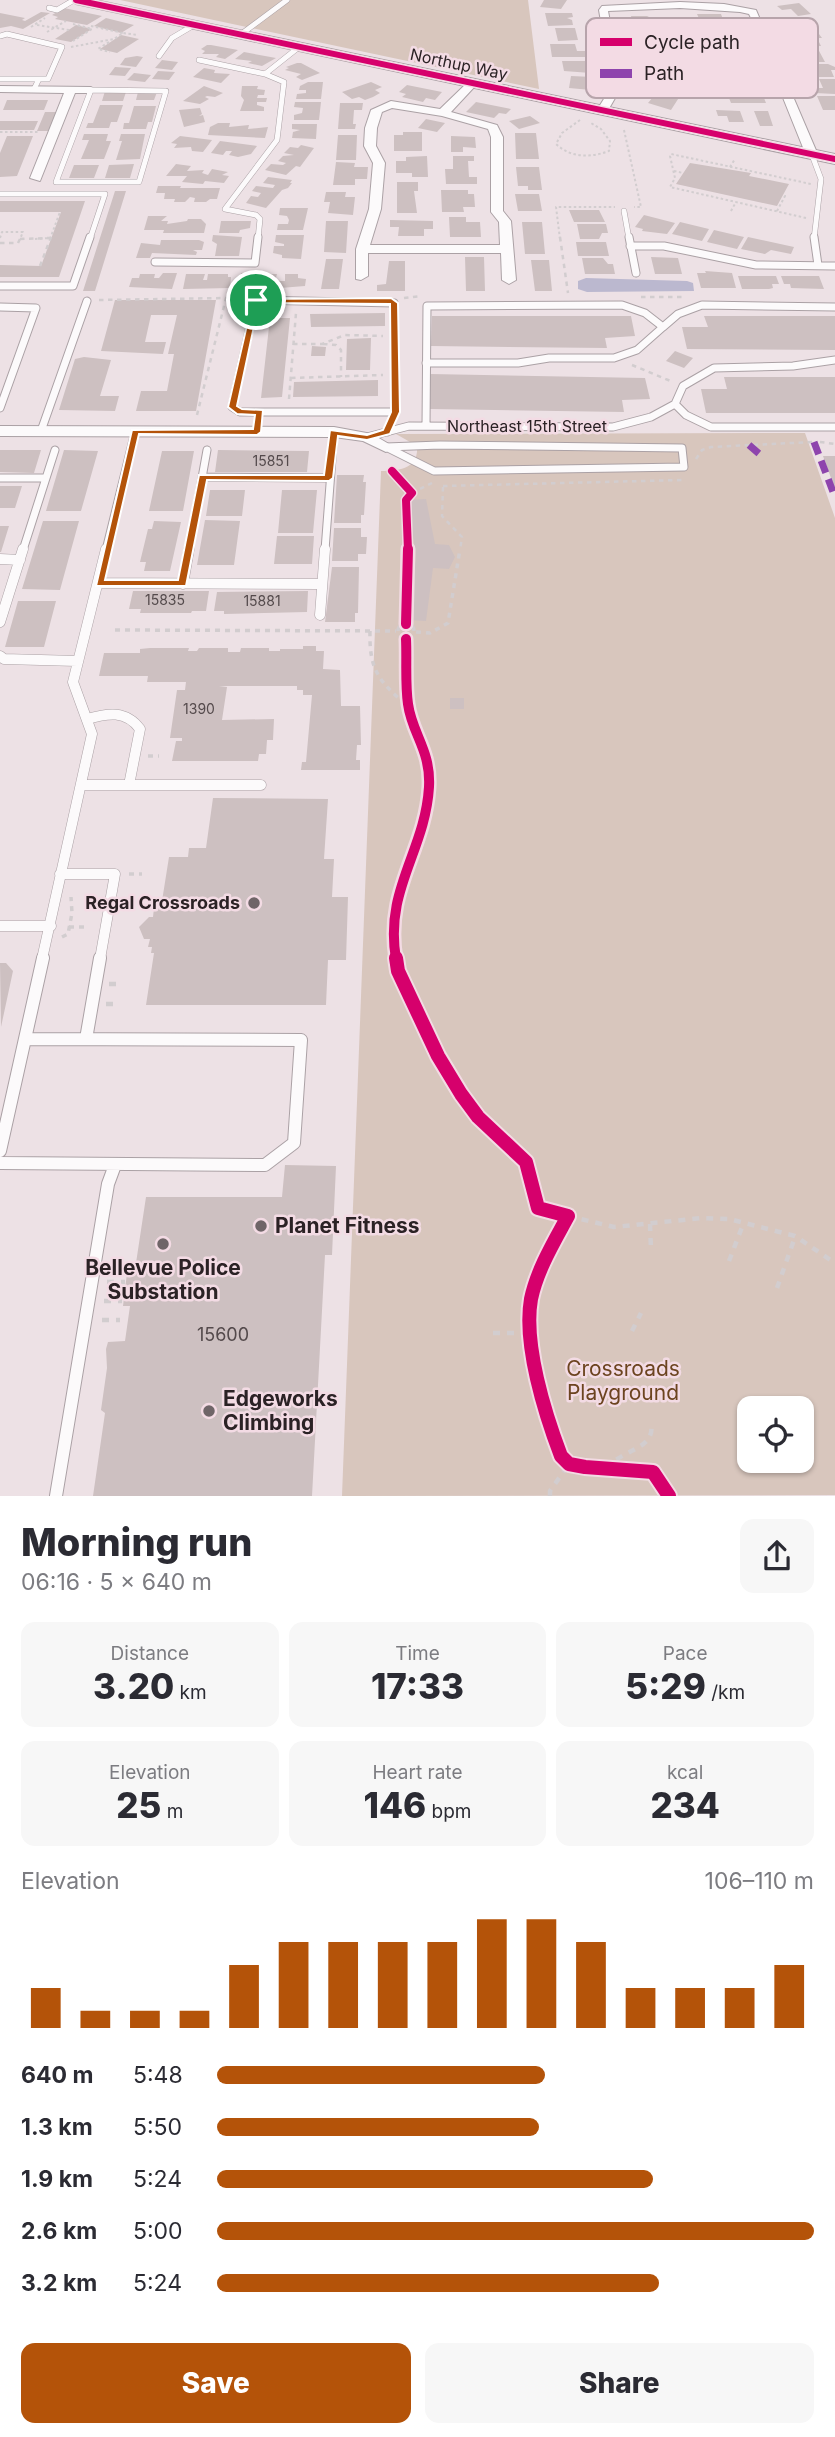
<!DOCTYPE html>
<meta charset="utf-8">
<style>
:root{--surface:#fff;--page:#f7f7f7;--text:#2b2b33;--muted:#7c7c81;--accent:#b45309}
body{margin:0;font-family:Inter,sans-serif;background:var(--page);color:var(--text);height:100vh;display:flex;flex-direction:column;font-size:26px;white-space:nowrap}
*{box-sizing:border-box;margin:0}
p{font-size:23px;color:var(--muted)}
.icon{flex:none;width:38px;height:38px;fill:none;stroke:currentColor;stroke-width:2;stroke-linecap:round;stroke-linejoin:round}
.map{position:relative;height:1496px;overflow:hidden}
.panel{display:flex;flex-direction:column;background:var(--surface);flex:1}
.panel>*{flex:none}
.buttons{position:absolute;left:737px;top:1396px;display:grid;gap:14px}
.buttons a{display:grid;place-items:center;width:77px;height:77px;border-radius:14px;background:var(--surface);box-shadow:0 2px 5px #0004;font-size:35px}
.pin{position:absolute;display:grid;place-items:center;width:60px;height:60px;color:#fff;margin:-30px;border:4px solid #fff;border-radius:50%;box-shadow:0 2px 7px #0007}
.round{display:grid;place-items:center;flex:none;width:74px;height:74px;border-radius:14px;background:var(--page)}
.overview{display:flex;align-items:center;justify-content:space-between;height:119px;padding:0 21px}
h1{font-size:38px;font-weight:800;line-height:52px}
.metrics{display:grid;grid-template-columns:repeat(3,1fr);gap:10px;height:119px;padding:7px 21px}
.metrics div{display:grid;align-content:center;border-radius:14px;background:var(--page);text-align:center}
.metrics b{font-size:35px;font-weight:800}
.metrics small{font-size:19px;font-weight:400}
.metrics p{font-size:19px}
.chart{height:196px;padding:14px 21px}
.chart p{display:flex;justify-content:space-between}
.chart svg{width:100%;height:126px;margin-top:7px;stroke:var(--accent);stroke-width:6}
.button{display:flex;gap:14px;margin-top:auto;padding:14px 21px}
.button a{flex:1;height:80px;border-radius:14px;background:var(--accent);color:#fff;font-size:28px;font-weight:800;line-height:80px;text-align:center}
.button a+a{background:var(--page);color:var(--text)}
ul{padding:0 21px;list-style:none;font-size:23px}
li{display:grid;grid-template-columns:112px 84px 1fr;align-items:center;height:52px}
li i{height:18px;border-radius:9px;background:var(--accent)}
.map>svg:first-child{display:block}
.green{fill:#d8c6bd;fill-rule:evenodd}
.water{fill:#bbb8cf}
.building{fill:#cdc0c1}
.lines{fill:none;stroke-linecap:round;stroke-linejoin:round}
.lane-far3-casing{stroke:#aba1a5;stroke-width:6}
.lane-far2-casing{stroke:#aba1a5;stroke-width:9}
.lane-far1-casing{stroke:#aba1a5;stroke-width:11}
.lane-casing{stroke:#aba1a5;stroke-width:14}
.street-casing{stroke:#aba1a5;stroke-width:2}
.secondary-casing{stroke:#aba1a5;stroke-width:2}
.path-far3{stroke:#d2cdcf;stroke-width:2;stroke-dasharray:2.5 2.5;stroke-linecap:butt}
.path-far2{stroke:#d2cdcf;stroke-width:2.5;stroke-dasharray:4.5 4.5;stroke-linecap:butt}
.path-far1{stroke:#d2cdcf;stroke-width:3.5;stroke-dasharray:5 5;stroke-linecap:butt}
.path{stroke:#d2cdcf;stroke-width:4.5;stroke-dasharray:7 7;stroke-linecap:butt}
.lane-far3{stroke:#fcfafb;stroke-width:5}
.lane-far2{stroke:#fcfafb;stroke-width:7}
.lane-far1{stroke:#fcfafb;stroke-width:10}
.lane{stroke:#fcfafb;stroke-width:12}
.street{fill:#fcfafb;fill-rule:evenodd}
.secondary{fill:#fcfafb;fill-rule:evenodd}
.quiet{stroke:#8e44ad;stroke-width:7;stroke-dasharray:13 7;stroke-linecap:butt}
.cycleway-far3-casing{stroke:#f3dbe4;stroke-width:9}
.cycleway-far2-casing{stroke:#f3dbe4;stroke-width:11}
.cycleway-far1-casing{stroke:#f3dbe4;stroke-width:15}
.cycleway-casing{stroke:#f3dbe4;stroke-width:18}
.cycleway-far3{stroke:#d6006c;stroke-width:6}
.cycleway-far2{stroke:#d6006c;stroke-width:8}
.cycleway-far1{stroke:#d6006c;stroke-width:10}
.cycleway{stroke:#d6006c;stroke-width:14}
.route{fill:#b45309;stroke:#fff;stroke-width:2;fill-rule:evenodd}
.poi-dot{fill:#6f6568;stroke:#f3dbe4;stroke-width:2.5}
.labels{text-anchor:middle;stroke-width:5;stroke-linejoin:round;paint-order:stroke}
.number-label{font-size:14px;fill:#544a4c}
.far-street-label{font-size:16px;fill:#2b2225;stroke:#f3dbe4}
.poi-label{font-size:18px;font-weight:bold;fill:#2b2225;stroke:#f3dbe4;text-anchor:end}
.near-number-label{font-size:18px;fill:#544a4c}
.near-poi-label{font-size:21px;font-weight:bold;fill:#2b2225;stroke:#f3dbe4;text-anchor:start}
.near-park-label{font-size:21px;fill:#6c4420;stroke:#f3dbe4}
.key{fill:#f3dbe4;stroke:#b7a4ab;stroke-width:2}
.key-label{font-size:19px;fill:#2b2225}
</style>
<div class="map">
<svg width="835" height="1496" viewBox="0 0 835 1496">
<rect width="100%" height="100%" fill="#ede1e5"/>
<path class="green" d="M120,0H528L539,89Z
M805,433L835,518V1495L342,1496L381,471C399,471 419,469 417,446L396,434ZM749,1409H802V1461H749Z"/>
<path class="water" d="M586,278L687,281L693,283L694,291L587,292L578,289V281Z"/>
<path class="building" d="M544,0H567L561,9L540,7Z
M799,3L811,14L798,16L791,9L782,10L777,6Z
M64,8L102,16L87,25L55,19L58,17L52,15Z
M41,12L50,13L23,29L11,26L0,28V13L25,18L22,20L25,21Z
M545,13H572L573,17L567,18L572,20L573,25L548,26Z
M697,14H721L725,25H702Z
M631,16H647L653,19L654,24L633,26Z
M106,18L134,25L121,33L94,26Z
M76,25L92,29L71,42L55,39Z
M555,28H575L578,40L558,41Z
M788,34H819L822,38H817L821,46L794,47Z
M121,35L139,39L117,53L100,49Z
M550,44H575L577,51H585L586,57H552Z
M207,45H211L238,50L225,59L216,57L219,54H202L205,51L201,49Z
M802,49H818L825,62H800L798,57H806Z
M244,52L276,58L262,66L248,63L252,61L235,59Z
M137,56L143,57L136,67L120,65L125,58Z
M162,60L178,62L172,70L155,68Z
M562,61H588L591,73L564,71Z
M297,63H301L320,73L302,80L296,77L301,74L285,70L289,68L286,67Z
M803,64H828L835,67V70H831L834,77H809Z
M115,67L131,68L125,76L109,75Z
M204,68L215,70L214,73L230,74L221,83L193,77Z
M158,71L175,72L169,80L152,79Z
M134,73L151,75L145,82L127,80Z
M571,76L593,77L591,90L569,88Z
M819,79H835V94L815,93L813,88H823Z
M308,82H323L321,99H296L297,94L306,93V90H299L300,86Z
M371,82L382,87L375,90L380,93L373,97L365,100L359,97L352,99L342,92Z
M407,85L442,92L435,100L426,98L423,102L402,97L406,94L399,92Z
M204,86L223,93L215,97L207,96L205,97L209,99L200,104L183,101Z
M242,86H258L257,89L265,90L264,95H258L257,98H267L266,102H257V105L264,107V111H240L244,100L241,96Z
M733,88H760L766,103H731L729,98H737Z
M105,91L126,92L123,101H102Z
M138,92H157L154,100H136Z
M663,93L680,96L671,110L648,103L653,97L659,98Z
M817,96H835V110H823Z
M7,100H48L44,110H3Z
M295,102H321L319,120H294V115L302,113L303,108L294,107Z
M476,102L511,109L506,114L499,113L494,118L466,112Z
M340,103H363L362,110H354L353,124H356L355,129H338Z
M100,105H123L117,122H111L109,128H86L88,123H93Z
M134,106H156L152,122H148L146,129H123L124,123H129Z
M200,108L202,114L199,116L203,115L205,122L184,127L179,110Z
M716,110L740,111L744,122H729L727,116H718Z
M754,111H768L773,126H760Z
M45,112H57L50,131H37Z
M530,116L540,123L519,129L509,121Z
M426,119L445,123L437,132L418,128Z
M0,121H38L34,130H0Z
M218,123H230L229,127L249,125L248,129L268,127L265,138L208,135L210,127Z
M292,124H317L316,139L292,138L293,132L300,130L292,129Z
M403,132H422V151H394V135H403Z
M515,133H536L539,159H516Z
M84,134H108L106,141H111L104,159H81L89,140H82Z
M121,134H145L140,159L116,160L122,141H119Z
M338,135H357L356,160H336Z
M7,136H33L17,176L0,177V153Z
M180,136L212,140L203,152L192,151L191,147L174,148L177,144L171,143Z
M451,136L475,137L476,148L463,147V152H451Z
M220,141L257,146L251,154L238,157L229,155L232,151H226L223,155L211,153Z
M301,145L314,148L300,167L296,166L286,175L265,170L271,164L283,165L286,163L278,161L283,156L294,155L284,153L290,147L298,148Z
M427,156L428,177H412V173H396V161H406V157Z
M453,156H474V161H468L469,177H477V184H446L445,169H453Z
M336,162L355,163L354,167H368L367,179H355V185H333Z
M690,163L751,173L749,176L789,184L777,206L676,184Z
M134,164L130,178H105L109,165Z
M176,164L191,166L187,171L204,170L202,173L208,175L212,169L228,172L222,175L229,176L224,183L205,181L203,184L182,182L187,176H166Z
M74,165H99L94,178H69Z
M516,167H539L542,190H528V186H518Z
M268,177L292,180L290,183H292L288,188L282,190L266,208L246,203L251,196L258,197L261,193L252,191L256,186L273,188L275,185L263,183Z
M397,182H418V191H414L417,213H397Z
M158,186H181L180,188H220L217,199H210L206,202H194L195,198L190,197L185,202H174L175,199H164L165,193H156Z
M441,190H468V194H474L475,207H463L464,212H442Z
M115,191H126L95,291H83Z
M326,192H346L345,197H355L353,215L328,213L330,202H324Z
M515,194H539L542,211H518Z
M0,201H85L59,277H0V265L41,266L61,212H0Z
M280,208H308L303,230H277L278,224H288L289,220L287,216L279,215Z
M569,210H599L605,222H574Z
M644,215L675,223L667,234L642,231L643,229L635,227Z
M148,216H167L161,221H168L167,224L187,221L188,219H201L206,224L204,233H163L164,230H144Z
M449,217H466V222H480L481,237H450Z
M390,220L433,221V229H424V236H398L399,227H390Z
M221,221H251L250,228L240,230L239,233H219Z
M326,221H348L346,253L324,252Z
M522,222H542L545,254H525Z
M680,222L709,229L702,241L672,234Z
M577,224H606L608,233H602L599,239H580Z
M714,230L744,237L737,249L707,242Z
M213,235L242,237L239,256H215L217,244L212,241Z
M276,235H304L301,259L282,258V255L273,253L274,246H284V244L275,242Z
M748,237L794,247L791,254L771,250L765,254L741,249Z
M161,240H199L204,242L202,250H193L197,252L196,255L152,253L150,258H136L141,243L160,245Z
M576,242H606L609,256H578Z
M465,257H484L485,291H466Z
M651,257L678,258L682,274H655Z
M582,258H603L608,264H613L615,274H585Z
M326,259H343L339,289H321Z
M531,260H549L552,291H535Z
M389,261H405V291H377V285L386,284Z
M705,271L732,273L736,288H701L697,273H706Z
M163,273H177L172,289L129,287L132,278H139L140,274H155L154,278H159Z
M241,273H255L257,278H261L264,274H277L275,281H285V274H298V278L306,279L305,286L280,288L279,290H238Z
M186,274H205L203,280H207L208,274H228V277H231L230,288L183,289Z
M738,276H776L779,284H772L773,288L769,289H742Z
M781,276H819L824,289L791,288L790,284H784Z
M115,300H216L196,411H136L141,391H167L174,354H168L177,315H151L145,342H166L163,354L101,351Z
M385,313V326L311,327L310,314Z
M432,316H631L635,336L605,338L607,348L431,346Z
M704,316H835V350L687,349L682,327H708Z
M270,318H290L282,397L261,398Z
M371,338L370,370H346L347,339Z
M312,346L326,347L325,356H311Z
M675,351L693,358L684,368L666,361Z
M84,357L111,360L100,396H119L115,411L59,410L75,359Z
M430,374L645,378L650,399L622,400L624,412L430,409Z
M724,377H835V413H706L701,389H727Z
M378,380V396L293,397L294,382Z
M0,450H41L34,473L0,472Z
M64,450L98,451L81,511H46Z
M218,450L309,451L307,472H215Z
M162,451H194L183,511H149Z
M823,456H835V489Z
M337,475H364L363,482H366L364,515H361V523H334Z
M0,486H22L15,508H0Z
M210,490H245L242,516H206Z
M282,490H317L313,533H278Z
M426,499L435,544L449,545L455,557L449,569L433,568L426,621L408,620L416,556L408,500Z
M205,520L240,521L234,565H197Z
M43,521H79L60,590L22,589Z
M154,521L181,522L170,571H144L146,562H140L148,529H152Z
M0,526H9L1,552H0Z
M334,528H361V537H367L366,554H358V561H332Z
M277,536H314L312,564H274Z
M332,567H359L358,613H355V622H325Z
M133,591H209L206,611H192L191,613H140L141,609H129Z
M308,591L307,612L224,614V611H214L217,592Z
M18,601H56L44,647H5Z
M303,646H316V651H324L323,669L340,670L341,706H360L361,745H357L356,760H360V770H301L302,762H306L312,695H303V690H297V686H219L227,687L222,720L274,719L273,740H267L266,754H259L258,761H172L176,741H182V738H170L177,690H185L186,682H147L148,676H99L104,653H140V649L150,648H189L188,651H197L199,648H228V652H240L241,648H269V651H280V649H303Z
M450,698H464V709H450Z
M213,798L328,799L324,859H334L332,897H348L346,960H328L326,1005H146L154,953H151L152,947H148L150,939H144L139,927L149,917H153L154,908H158L159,901H162L169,857H188L189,848H206Z
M0,963H6L13,971L1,1027Z
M285,1165L336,1166L332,1255H325L312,1496H93L105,1413L101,1410L107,1368L106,1349L108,1342L125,1341L130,1306H123L128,1265L136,1263L146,1197H282Z"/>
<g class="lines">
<g class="lane-far3-casing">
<path id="lane-far3" d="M49,8L57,10L74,0
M240,35L287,0
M0,36L7,34L62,47L48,79H39L34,89
M159,56L172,38L194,25
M199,60L265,74
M0,79H39
M91,90L166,91L139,182H56Z
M812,155L821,179L814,239
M0,194H105L90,239
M624,211L629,239
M258,239L260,219L256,215L225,209L277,140L284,82L265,74L299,47"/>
</g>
<g class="lane-far2-casing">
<path id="lane-far2" d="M629,237L636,273
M814,237L818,265
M630,246H664L756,265L835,266
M155,262L255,263L258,237
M0,286H73L90,237
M256,300L394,303L395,412H240L232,407Z
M0,307L36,308L0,408
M426,363H518L549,358H614L637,350L663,327
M675,404L686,415L711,427H835
M426,426L427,306L622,305L645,313L663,327L678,314L702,305L835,307
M41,431L87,301
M387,432L395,412
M367,437L409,426L613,427L651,417L675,404L683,386L714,368L793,366L835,360
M440,445L682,448L684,467L434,471L386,447Z
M203,477L329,478
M0,478H46
M23,550L55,450
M106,550L135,432
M189,550L207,450
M325,550L334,432"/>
</g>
<g class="lane-far1-casing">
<path id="lane-far1" d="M0,559L20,560
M99,583L322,584
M183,584L189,549
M320,615L325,549
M0,622L23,549
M0,656L4,659L77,661
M87,719C108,713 126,710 140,729L129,785
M81,785H261
M60,874H115L100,959
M0,926H51
M42,959L92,734L73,682L106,549"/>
</g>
<g class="lane-casing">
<path id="lane" d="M86,1039L100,958
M0,1151L43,958
M0,1163L265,1165L294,1143L301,1040L26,1039
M56,1496L108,1184L115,1165"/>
</g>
<g class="street-casing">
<path id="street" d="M680,2L724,4L756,10L818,155L816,157L806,155L751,18L749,14L740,12L680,8L608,11L622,86L607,112H599L597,110L612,86L599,10L602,6Z
M469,81L478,83L451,112L497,125L503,137V211L511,221L516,280L509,284L502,280L501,253H368V276L361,280L356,279V249L369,209L373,163L364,146L365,128L371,110L391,101L440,109ZM392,108L442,116L488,129L491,137V212L499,222L500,245H370L381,209L385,163L376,146L377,128L382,112Z
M0,86L91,87L96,90L91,93H75L40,181L30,178L64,93L0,92Z
M0,426L334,427L372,434L394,447L386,452L363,441L334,437L0,436Z"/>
</g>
<g class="secondary-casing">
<path id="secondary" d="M69,0H95L835,154V164L76,4Z"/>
</g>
<path class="path-far3" d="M73,24L92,29L73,41
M37,25L69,30
M91,26L123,33
M31,27L45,18
M47,32L66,21
M109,42L98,49L110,52
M71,47L114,39L123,33L138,35
M580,120L562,133L556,144C571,158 590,158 609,151L610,141L601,129L591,123
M624,130L641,207H634
M0,132H40
M730,167L735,159
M674,171L683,173
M731,211L736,202
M777,211L785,196H782
M806,218L670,187L675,178L670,156L671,154L811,184
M0,238L2,232H23L20,239
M35,239L50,238
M50,239L60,212
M560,239L556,207H615"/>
<path class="path-far2" d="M560,237L568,293
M20,239L50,238
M0,243H18L21,237
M40,266L51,237
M641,297H682
M404,298L421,296
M99,300L226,298L196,419
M293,344H322L345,335L383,336
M323,344L336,345L341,350V377
M632,365L673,382
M291,378L383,375
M289,399L296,313
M820,442L835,444
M696,459L702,450L711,447L812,442
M392,471L412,493L406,500L408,550
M443,486L682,480
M443,487L442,516L462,537L460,550
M412,493L432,483"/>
<path class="path-far1" d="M398 631a8 8 0 1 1 16 0a8 8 0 1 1-16 0Z
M406,624L408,549
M115,630L396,631
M370,631C369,670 379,682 408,706
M416,632L430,633L448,623L460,549
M148,756H159
M129,874H142
M69,927H84
M62,937L68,934L72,913L71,897
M396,959C384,889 425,852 429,787C431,750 412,734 408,704C405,683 407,660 406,639"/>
<path class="path" d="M396,958L398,971L438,1056L461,1094L478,1117L526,1162L538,1208L568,1216C554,1242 537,1270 531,1299C523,1344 545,1414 561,1456L569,1464L585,1467L653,1472L669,1496
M109,984H123
M106,1004H120
M568,1216L614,1227L702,1218L729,1219L795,1236L835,1263
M650,1224L651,1250
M729,1261L744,1222
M109,1265H128
M107,1282H125
M777,1288L795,1237
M104,1301H122
M102,1320H120
M632,1331L641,1313
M493,1333H532
M606,1469C623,1448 656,1450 651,1423
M550,1496V1491L569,1464"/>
<use href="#lane-far3" class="lane-far3"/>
<use href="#lane-far2" class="lane-far2"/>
<use href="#lane-far1" class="lane-far1"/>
<use href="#lane" class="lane"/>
<use href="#street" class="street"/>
<use href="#secondary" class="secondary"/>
<path class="quiet" d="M814,442L835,497
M749,445L764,458"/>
<g class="cycleway-far3-casing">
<path id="cycleway-far3" d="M76,0L835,159"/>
</g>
<g class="cycleway-far2-casing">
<path id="cycleway-far2" d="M392,471L412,493L406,500L408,550"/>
</g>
<g class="cycleway-far1-casing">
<path id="cycleway-far1" d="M406,624L408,549
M396,959C384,889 425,852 429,787C431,750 412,734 408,704C405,683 407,660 406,639"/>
</g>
<g class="cycleway-casing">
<path id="cycleway" d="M396,958L398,971L438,1056L461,1094L478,1117L526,1162L538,1208L568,1216C554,1242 537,1270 531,1299C523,1344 545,1414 561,1456L569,1464L585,1467L653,1472L669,1496"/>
</g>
<use href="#cycleway-far3" class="cycleway-far3"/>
<use href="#cycleway-far2" class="cycleway-far2"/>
<use href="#cycleway-far1" class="cycleway-far1"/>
<use href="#cycleway" class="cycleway"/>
</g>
<path class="route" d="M391,298L398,303L400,412L390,434L367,440L338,436L333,478L329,481L207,480L186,586H96L132,430L253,429L255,415L237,414L228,407L253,299ZM259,303L390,304L391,412L383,430L367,435L330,430L324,475H199L178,580H105L139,434L257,435L261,432L263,410L242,409L237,406Z"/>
<g class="poi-dot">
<circle cx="254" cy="903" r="7"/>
<circle cx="261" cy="1226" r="7"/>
<circle cx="163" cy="1244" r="7"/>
<circle cx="209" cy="1411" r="7"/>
</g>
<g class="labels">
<g class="number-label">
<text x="271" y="466">15851</text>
<text x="165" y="605">15835</text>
<text x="262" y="606">15881</text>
<text x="199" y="714">1390</text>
</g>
<g class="far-street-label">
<text transform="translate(459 64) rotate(12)" y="6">Northup Way</text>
<text x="527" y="432">Northeast 15th Street</text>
</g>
<g class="poi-label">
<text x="240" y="909">Regal Crossroads</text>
</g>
<g class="near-number-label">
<text x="223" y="1341">15600</text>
</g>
<g class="near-poi-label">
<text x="275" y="1233">Planet Fitness</text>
<text x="163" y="1275" text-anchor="middle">Bellevue Police<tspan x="163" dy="24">Substation</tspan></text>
<text x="223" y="1406">Edgeworks<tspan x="223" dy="24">Climbing</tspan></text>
</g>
<g class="near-park-label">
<text x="623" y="1376">Crossroads<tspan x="623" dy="24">Playground</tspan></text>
</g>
</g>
<rect x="586" y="18" width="232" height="80" rx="10" class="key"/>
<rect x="600" y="38" width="32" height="8" fill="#d6006c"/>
<rect x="600" y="69" width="32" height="9" fill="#8e44ad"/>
<g class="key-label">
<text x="644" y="49">Cycle path</text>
<text x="644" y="80">Path</text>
</g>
</svg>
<div class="buttons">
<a><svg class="icon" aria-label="locate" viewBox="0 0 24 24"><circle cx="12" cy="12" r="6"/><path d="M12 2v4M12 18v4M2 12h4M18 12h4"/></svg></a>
</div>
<div class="pin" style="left:256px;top:300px;background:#1e9e55"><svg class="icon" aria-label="arrive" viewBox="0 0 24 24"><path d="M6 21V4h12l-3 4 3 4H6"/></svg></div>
</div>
<section class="panel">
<div class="overview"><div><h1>Morning run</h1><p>06:16 · 5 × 640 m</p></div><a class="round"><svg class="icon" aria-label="share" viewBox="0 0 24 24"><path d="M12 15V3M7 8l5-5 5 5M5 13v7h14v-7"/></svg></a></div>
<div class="metrics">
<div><p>Distance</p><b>3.20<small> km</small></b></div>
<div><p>Time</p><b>17:33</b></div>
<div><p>Pace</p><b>5:29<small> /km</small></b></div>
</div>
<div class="metrics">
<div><p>Elevation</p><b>25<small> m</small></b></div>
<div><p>Heart rate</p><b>146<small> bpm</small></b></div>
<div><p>kcal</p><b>234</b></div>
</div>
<div class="chart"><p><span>Elevation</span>106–110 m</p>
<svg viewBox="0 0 160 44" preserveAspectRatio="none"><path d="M5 44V30M15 44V38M25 44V38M35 44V38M45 44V22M55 44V14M65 44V14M75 44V14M85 44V14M95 44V6M105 44V6M115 44V14M125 44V30M135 44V30M145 44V30M155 44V22"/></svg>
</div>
<ul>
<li><b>640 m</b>5:48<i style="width:55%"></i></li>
<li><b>1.3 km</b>5:50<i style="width:54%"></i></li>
<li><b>1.9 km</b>5:24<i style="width:73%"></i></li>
<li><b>2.6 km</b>5:00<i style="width:100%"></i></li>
<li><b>3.2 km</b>5:24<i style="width:74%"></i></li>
</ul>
<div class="button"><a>Save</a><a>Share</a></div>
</section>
